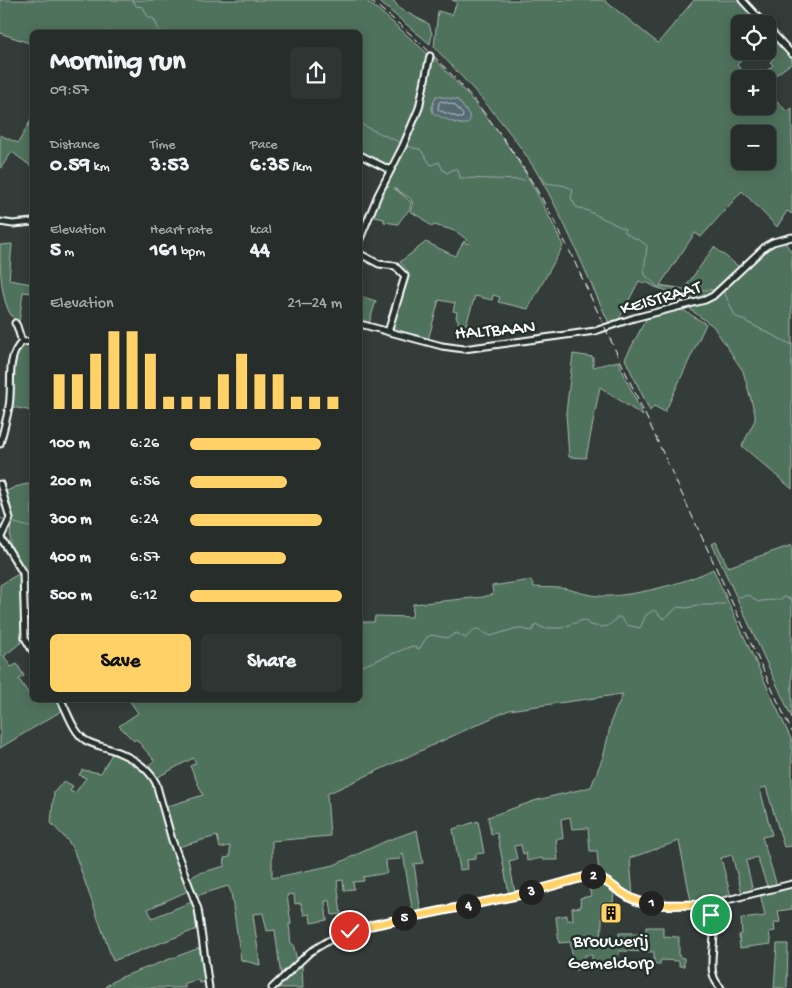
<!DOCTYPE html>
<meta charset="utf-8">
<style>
:root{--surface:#262d2b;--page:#2e3533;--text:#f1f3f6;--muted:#a4a8a9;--line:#424947;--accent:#ffd166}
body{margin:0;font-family:"Gochi Hand",sans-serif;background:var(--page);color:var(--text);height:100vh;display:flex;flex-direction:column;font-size:19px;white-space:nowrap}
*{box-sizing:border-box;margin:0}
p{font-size:16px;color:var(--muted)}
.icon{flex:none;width:28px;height:28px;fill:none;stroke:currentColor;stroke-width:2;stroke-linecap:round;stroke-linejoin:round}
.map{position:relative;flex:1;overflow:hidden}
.side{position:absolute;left:30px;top:30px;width:332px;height:672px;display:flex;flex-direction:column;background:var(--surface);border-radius:8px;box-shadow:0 2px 12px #0003,0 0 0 1px var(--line)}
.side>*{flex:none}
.buttons{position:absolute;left:731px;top:15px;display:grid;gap:10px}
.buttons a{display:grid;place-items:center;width:45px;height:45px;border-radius:8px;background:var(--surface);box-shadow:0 2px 12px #0003,0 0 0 1px var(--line);font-size:25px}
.pin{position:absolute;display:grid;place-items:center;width:42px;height:42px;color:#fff;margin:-21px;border:2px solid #fff;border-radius:50%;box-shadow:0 1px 5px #0007}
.km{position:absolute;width:25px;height:25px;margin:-12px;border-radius:50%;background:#222;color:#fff;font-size:14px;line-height:25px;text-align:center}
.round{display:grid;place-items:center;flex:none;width:52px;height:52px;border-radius:8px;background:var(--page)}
.headline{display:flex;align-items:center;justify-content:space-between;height:85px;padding:0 20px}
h1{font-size:28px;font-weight:700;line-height:38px}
.figures{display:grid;grid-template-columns:repeat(3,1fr);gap:8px;height:85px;padding:5px 20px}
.figures div{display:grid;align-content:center}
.figures b{font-size:21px;font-weight:700}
.figures small{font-size:14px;font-weight:400}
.figures p{font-size:14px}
.chart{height:140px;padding:10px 20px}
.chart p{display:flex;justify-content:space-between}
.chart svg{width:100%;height:90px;margin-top:5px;stroke:var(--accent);stroke-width:6}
.button{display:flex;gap:10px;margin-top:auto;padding:10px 20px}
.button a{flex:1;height:58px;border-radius:8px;background:var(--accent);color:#111;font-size:20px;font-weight:700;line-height:58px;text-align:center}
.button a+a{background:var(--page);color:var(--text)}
ul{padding:0 20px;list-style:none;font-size:16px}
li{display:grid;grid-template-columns:80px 60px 1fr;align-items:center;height:38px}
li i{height:12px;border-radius:6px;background:var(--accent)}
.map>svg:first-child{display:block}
.green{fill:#50725c;stroke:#a8b8ae;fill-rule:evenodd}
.water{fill:#556b73;stroke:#99a6ab}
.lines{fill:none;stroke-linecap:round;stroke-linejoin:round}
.shore{stroke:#bbc4c7;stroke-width:1}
.stream{stroke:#99a6ab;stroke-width:1}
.minor-casing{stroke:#fff;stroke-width:9}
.minor{stroke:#26332d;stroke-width:5}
.rail{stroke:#fff;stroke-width:1;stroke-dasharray:8 4;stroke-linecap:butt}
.route-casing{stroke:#fff;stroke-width:10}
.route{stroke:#ffd166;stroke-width:6}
.labels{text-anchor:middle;stroke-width:5;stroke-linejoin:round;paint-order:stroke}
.street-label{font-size:19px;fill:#fff;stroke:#26332d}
.poi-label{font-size:19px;fill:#fff;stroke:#26332d}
</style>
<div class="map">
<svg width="792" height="988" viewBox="0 0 792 988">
<rect width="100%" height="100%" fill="#333c39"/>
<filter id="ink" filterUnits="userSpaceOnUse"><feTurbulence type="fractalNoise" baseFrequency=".02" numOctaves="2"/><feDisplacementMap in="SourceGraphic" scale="10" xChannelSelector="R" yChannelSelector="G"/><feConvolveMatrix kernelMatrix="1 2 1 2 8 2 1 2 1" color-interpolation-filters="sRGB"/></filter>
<g filter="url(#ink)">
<path class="green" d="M0,0H365L382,13L428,54L420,102L403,143L389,167L360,154V32H32V44L0,33Z
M377,0H393L400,9L429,24L432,34L430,44Z
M452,0H604L658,43L694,0H738L760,24H740V44L737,47L743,52L741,55V61L737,65L749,79H740V106H768V91L787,112L792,108V214L787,211L777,227L742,191L701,237L695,233L660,285L684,289L714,247L738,266V270L713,293L682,302L677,294L655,287L646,282L645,284L639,281L619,319L609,323C585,272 565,219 536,171C508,125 471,86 434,47L438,11L452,15L457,2ZM740,134H768V161H740Z
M774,38L792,58V63L774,76L773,80L768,84V79H752L760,72L763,74L773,65L770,62L774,58C770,53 771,49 768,44Z
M431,55C466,92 501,131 526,174C540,198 552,221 563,246L528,309L498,302L500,297L493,295L492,300L475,296L466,325L458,323V319L456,318L457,312L453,311L455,303L439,300L428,340L392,329L409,277L407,270L400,262L426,242L455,256L464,241L468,244L469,242C455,229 452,230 434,225L432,227L423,219L410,211L413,204L411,199L394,188L411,202C411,212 402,216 398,224L384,222V219L370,216L384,185L389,187L385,185L412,124ZM436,96L458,100L469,115L468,123C456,128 442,115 432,108Z
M32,118V167L12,152L0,169V135L18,143Z
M784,241L792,253V489L742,446L755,420V414L743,371L713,326L691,310V308L714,300L761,254L774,245Z
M12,244L9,280L32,284V293L23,292L19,323C0,312 0,267 0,245Z
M360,282L363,284L360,296L376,301L369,323L360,321Z
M680,310H683L706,324L665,412L654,406L650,411L625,359L646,319Z
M26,343H32V411L12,407C12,390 9,353 26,343Z
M573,354L593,357V367L618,361L643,416L600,387L586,458L569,457L566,413Z
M27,484L32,485V574L26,573L13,553L10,544L11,511L5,492L15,487Z
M716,542L728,567L792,545V718L712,544Z
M713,569L792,741V846L784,847L766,787L760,789L772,835L762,837L777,886L768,889L757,857L746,861L753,892L742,894L732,855L721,858L731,897L713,901H691L679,841L630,858L633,898L607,878L599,874L597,851H590L588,828L572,829L570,817L561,819L563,839H556L558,860H543L542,858L527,861L526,853L523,854L521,845L514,846L517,859L509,861L515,893L509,894L497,833L491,834L488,817L537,800L591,787L604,754L612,718L623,694L509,710L327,794L330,836L272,841V878L334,865L386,841L417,830L423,863L414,864L421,912L413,914L403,853L400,854L401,859L386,860L387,873L363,877L364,881L353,882L354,889L344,890L343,880L337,881L341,914L332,915L330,901H325L327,920L311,923L310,914L304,915L301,903L295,904L294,894L287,895L291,924H289L291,944H293L297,960L281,977L275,930L267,931L263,913L253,914L260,965L241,960L231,892L228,886L196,896L190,878L199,873L225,866L224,858L230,857V846L220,848L217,836L178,847L165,807L203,795L190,766L196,763L193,758L156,778L148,767L154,760L136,739L134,741L119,726L138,713L129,700H360V622H374L375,616L412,617L413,604L483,597L493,594L492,586L531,580L534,587C545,588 557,587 568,589C578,592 587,595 598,596C628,598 687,583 713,569Z
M20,573L21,626L23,641L4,656L11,667L17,664L24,676L19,679L35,704L43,700H58L63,710L0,748V585Z
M113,752L142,767L154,783L190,890L148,909L152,918L194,901L200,928L113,961L74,851L68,841L51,823L54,792L64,781L73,786L70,791L75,793L86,778L79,775L82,770L101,773Z
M478,821L484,853L476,854V859L467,860L468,869L460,870L453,829Z
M594,879L614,891L613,903H603L601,940L619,941V933H646V927H663V936L679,937V957L684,958V966H679V961L661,960L660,964H654V952L619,951L618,964L592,963V955H585V962L588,963V966L585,969L575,970L570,942L559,943L556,917L567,915V920H573L572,908L581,907L580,898L591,896L589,888L594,886Z
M792,885V909L778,911L780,922L774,923L775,931L769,932L771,944L740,948L739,935L742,934L741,919L765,916L760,893Z
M777,944H788L787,988H774Z
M202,947L206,982L200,983L198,980L185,983V988H107L106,986L119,978Z
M302,964L303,988H276Z"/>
<path class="water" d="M436,96L458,100L469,115L470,120C468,123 468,124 464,124C458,125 438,116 433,113L432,108Z"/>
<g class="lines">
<path class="shore" d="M441,101L455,105L463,115L462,118H460L438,110L439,103Z"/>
<path class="stream" d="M131,0L134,2L136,6L143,7L148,17L154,19L159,30V32
M360,124L401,143
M406,145L413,148L420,149L431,165L439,162L443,170L447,173L454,169H458L460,178L524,180
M539,173L546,183C555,185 566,184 573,190L571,198L576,207L586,210L625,229L624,231C630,238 641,239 647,246L644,272L646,276L658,287H671C681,292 702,289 715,290
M724,292L735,316L792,345
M0,518L6,520
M12,522L32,528
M739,597L749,595L758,602C768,599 776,602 785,597L792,600
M715,604H724L725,603
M360,667L412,646L419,649L427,637L431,635L448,638L456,633L466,638C478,623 477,630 491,636L517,628L532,631L536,624L543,628H561L583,620L586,621L589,625C604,627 607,630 617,617H620L627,625L640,628L646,615L654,610L664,619L678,607L688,608L697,605H714"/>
<g class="minor-casing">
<path id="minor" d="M742,0L764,24
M768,28L792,54
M360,155L390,170
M0,222L13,224L32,222
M360,239L378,195L403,146L419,108L430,56
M360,254L379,264L395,266L405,276L388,332
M15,323L17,326L22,342
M360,324L442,346L464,349L595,331L634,318L705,300L713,296L766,246L773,242L792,237
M0,444C3,431 7,419 9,406C13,385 5,358 22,342L32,341
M0,484L10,518L0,539
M1,538L23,573L25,638L32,650
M61,700C68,713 73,731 85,740C91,744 100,746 107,748C125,754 147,765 156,783L172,840L198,909L209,988
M703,906L792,884
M272,988L310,952L328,941L342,934L373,925L519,895L588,876C608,877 618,894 636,901C654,907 678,904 698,905C727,915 707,951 713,974C714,979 717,984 721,988"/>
</g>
<use href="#minor" class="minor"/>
<path class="rail" d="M369,0C459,68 521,151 570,252L792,732"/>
</g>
</g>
<g class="lines" filter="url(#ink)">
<g class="route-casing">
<path id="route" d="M350,931L373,925L519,895L588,876C608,877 618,894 636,900C654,907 678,904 698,905L706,908L711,915"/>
</g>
<use href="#route" class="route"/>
</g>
<defs>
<g id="building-square" transform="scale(1.125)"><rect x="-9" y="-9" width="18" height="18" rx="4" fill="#ffd166" stroke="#26332d"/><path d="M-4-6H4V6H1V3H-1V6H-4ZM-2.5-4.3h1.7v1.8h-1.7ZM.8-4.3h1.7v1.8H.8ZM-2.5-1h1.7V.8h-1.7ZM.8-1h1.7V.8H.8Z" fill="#111"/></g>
</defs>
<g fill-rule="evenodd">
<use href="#building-square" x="611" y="913"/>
</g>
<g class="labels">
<g class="street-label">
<text transform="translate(660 296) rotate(-16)" y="7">KEISTRAAT</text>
<text transform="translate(495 328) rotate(-5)" y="7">HALTBAAN</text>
</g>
<g class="poi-label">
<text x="611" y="946">Brouwerij<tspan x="611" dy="22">Gemeldorp</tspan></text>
</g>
</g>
</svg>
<div class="buttons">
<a><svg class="icon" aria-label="locate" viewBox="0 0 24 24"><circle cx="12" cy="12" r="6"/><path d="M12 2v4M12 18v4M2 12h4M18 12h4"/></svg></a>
<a>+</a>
<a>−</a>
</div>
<div class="pin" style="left:711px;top:915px;background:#1e9e55"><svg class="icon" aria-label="arrive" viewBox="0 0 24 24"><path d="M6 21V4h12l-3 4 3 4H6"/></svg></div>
<div class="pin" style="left:350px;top:931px;background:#d93025"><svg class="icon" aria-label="check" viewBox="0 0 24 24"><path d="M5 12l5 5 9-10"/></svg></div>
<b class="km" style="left:651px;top:903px">1</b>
<b class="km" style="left:593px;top:876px">2</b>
<b class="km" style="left:531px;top:892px">3</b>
<b class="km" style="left:468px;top:906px">4</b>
<b class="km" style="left:404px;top:918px">5</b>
<section class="side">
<div class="headline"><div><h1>Morning run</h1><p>09:57</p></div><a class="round"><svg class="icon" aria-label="share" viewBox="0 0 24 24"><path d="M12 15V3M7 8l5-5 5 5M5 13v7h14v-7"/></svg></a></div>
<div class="figures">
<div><p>Distance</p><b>0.59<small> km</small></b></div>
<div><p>Time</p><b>3:53</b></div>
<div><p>Pace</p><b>6:35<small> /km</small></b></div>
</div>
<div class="figures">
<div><p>Elevation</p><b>5<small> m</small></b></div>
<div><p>Heart rate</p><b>161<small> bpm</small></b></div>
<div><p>kcal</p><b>44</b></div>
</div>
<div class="chart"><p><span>Elevation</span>21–24 m</p>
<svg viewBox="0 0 160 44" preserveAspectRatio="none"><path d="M5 44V27M15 44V27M25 44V17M35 44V6M45 44V6M55 44V17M65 44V38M75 44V38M85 44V38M95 44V27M105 44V17M115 44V27M125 44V27M135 44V38M145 44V38M155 44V38"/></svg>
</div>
<ul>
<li><b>100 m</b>6:26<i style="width:86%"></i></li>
<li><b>200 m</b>6:56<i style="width:64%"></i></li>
<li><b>300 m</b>6:24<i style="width:87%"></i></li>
<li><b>400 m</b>6:57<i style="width:63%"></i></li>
<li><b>500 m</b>6:12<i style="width:100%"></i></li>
</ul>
<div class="button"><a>Save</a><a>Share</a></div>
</section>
</div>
